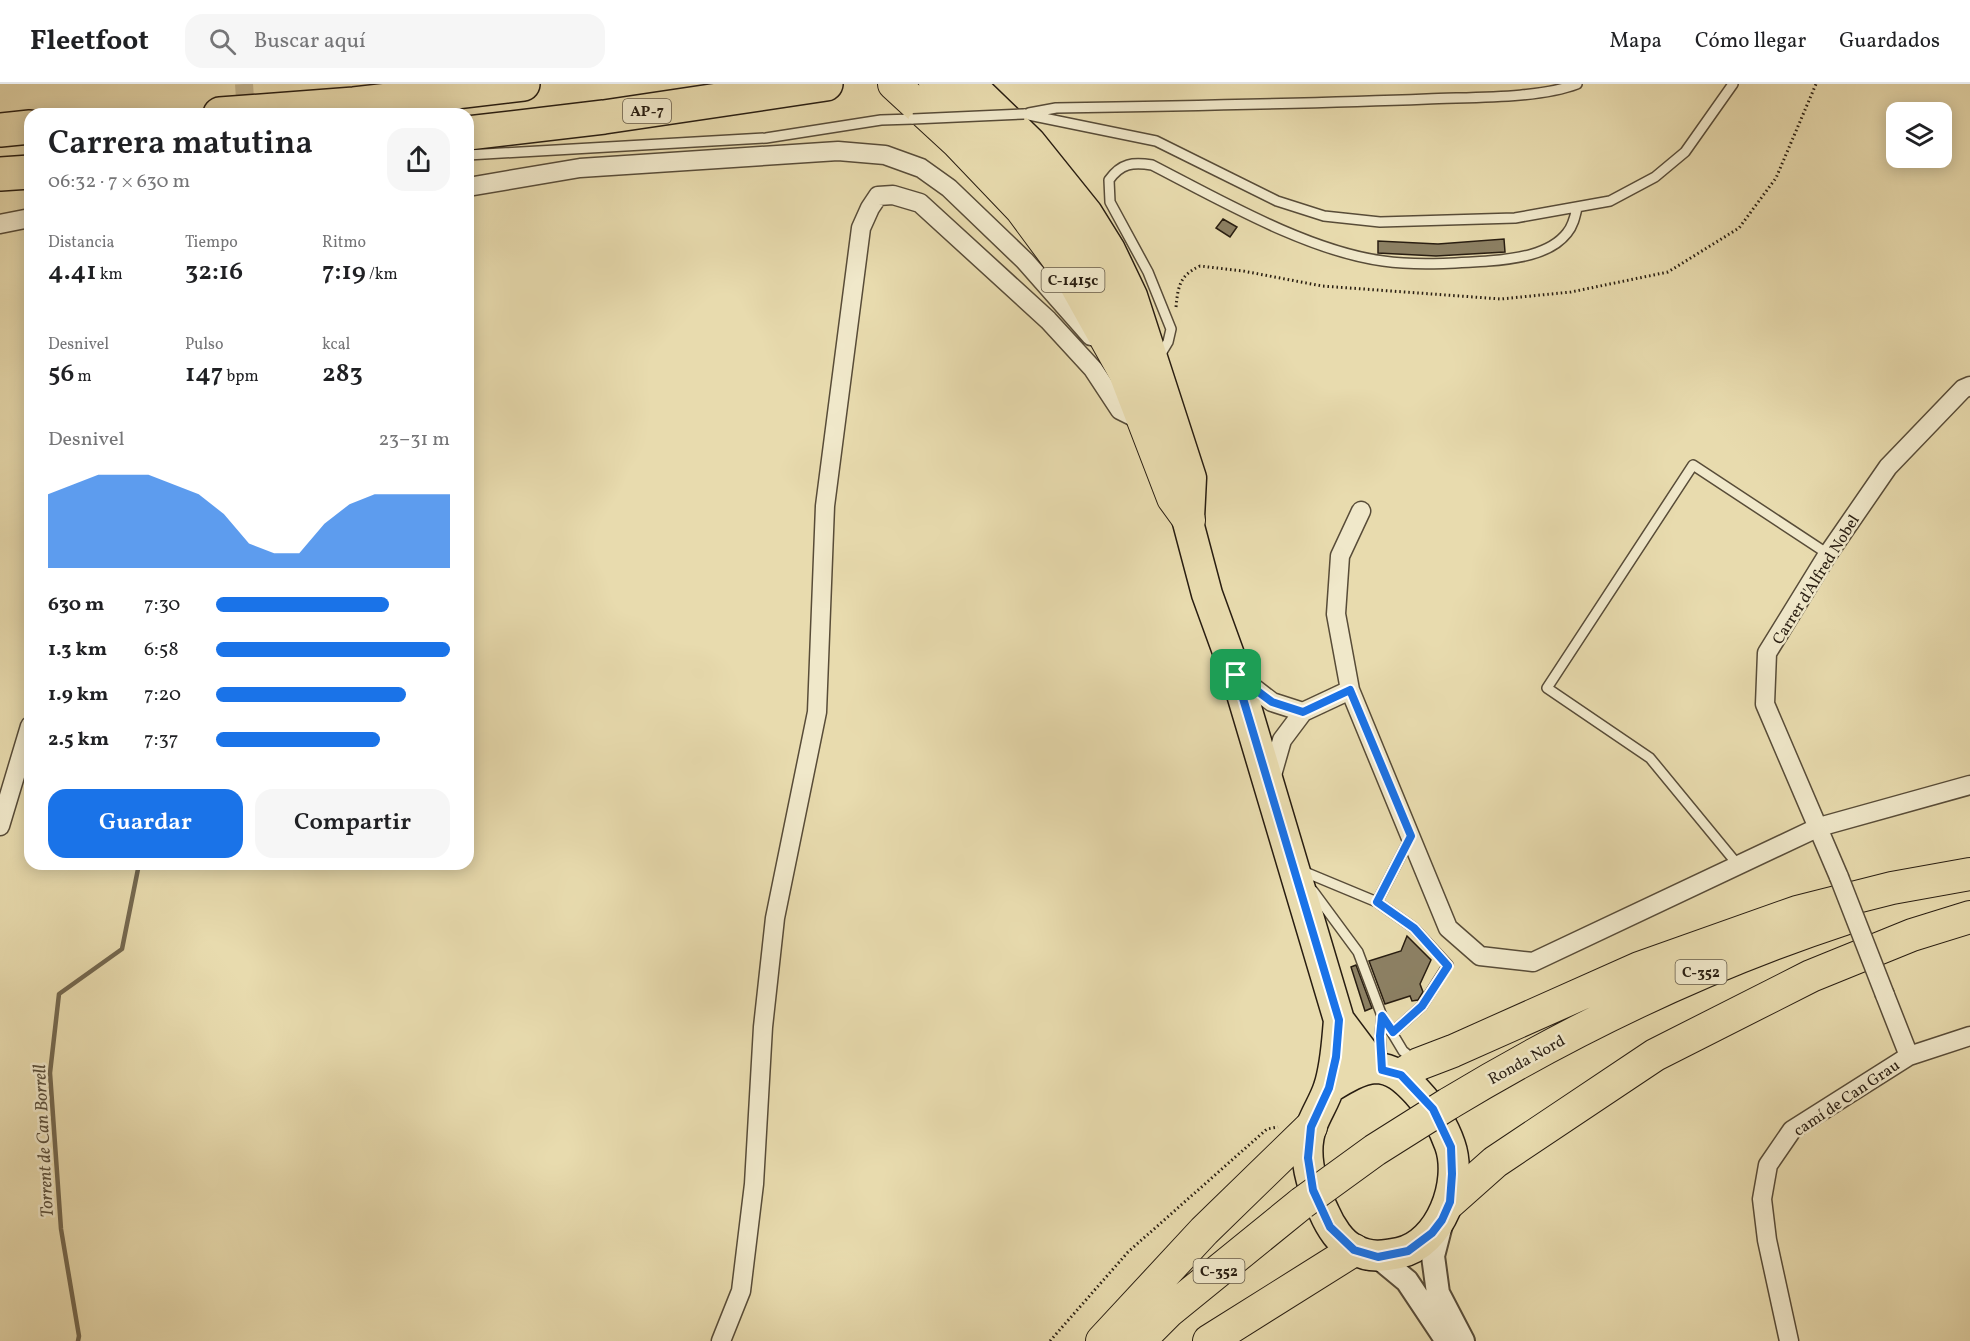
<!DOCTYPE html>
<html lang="es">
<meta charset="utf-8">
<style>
:root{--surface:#fff;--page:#f6f6f6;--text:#202124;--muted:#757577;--line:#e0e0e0;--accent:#1a73e8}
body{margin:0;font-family:Vollkorn,serif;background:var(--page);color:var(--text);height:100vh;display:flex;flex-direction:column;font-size:22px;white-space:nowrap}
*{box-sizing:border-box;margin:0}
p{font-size:20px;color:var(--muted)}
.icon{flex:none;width:33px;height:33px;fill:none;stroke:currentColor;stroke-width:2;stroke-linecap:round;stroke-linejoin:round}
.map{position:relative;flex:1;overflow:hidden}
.drawer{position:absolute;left:24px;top:24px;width:450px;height:762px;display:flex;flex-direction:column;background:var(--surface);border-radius:18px;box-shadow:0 3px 15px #0003}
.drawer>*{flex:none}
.fabs{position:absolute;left:1886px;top:18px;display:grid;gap:12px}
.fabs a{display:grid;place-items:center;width:66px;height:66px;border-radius:12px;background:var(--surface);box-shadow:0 3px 15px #0003;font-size:30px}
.pin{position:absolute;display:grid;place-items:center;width:51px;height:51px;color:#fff;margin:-26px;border-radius:12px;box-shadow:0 3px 9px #0006}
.round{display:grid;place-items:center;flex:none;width:63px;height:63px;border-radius:18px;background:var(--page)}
.summary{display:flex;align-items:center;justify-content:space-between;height:102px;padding:0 24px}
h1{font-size:33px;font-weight:600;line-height:45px}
.metrics{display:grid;grid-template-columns:repeat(3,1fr);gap:9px;height:102px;padding:6px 24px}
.metrics div{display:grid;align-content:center}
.metrics b{font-size:26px;font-weight:600}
.metrics small{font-size:16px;font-weight:400}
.metrics p{font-size:16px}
.chart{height:168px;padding:12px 24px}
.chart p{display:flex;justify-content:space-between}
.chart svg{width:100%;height:108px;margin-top:6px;fill:var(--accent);opacity:.7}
.button{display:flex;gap:12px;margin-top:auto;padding:12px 24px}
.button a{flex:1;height:69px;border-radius:18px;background:var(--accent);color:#fff;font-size:24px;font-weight:600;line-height:69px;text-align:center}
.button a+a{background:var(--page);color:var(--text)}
ul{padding:0 24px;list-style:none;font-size:20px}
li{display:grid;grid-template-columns:96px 72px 1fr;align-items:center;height:45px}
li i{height:15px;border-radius:8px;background:var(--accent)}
header{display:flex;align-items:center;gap:36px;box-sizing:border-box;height:84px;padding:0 30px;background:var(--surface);border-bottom:2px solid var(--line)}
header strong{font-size:28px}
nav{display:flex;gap:33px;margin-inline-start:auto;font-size:21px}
.search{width:420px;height:54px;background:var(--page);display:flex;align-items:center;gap:15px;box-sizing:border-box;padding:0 21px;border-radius:18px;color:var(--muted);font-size:22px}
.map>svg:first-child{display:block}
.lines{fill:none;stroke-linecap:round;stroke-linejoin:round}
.stream{stroke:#74684f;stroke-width:4.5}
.building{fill:#8c8063;stroke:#281d11;stroke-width:1.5}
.minor-tunnel{stroke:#c2b58f;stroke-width:18;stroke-dasharray:18 9;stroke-linecap:butt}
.service-casing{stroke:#584c38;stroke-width:12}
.minor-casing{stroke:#584c38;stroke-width:21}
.tertiary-casing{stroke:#584c38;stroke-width:26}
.primary-casing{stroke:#281d11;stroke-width:33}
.trunk-casing{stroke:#281d11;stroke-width:34}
.motorway-casing{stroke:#281d11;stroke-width:36}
.path{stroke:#281d11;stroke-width:3;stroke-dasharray:1.5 3;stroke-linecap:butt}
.service{stroke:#f0e8ca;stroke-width:9}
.minor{stroke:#f0e8ca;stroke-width:18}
.tertiary{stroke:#f0e8ca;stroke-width:22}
.primary{stroke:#e8dbae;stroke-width:30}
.trunk{stroke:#e8dbae;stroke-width:32}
.motorway{stroke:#e8dbae;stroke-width:33}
.service-bridge-casing{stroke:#584c38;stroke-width:12;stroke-linecap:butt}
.minor-bridge-casing{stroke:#584c38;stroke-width:21;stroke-linecap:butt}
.trunk-bridge-casing{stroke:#281d11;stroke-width:34;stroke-linecap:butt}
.service-bridge{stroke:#f0e8ca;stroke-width:9}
.minor-bridge{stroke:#f0e8ca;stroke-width:18}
.trunk-bridge{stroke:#e8dbae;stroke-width:32}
.route-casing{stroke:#fff;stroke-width:12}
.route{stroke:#1a73e8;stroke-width:8}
.labels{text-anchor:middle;stroke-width:5;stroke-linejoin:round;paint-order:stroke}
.shield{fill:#f0e8ca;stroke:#645a48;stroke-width:1.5}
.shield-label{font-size:15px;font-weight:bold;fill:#281d11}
.street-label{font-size:16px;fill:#281d11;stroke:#f0e8ca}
.water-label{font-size:18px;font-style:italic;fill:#5b4f3b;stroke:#f0e8ca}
</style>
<header>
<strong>Fleetfoot</strong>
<div class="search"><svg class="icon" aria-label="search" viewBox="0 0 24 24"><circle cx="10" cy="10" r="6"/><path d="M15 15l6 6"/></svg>Buscar aquí</div>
<nav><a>Mapa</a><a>Cómo llegar</a><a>Guardados</a></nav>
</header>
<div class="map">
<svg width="1970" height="1257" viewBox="0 0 1970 1257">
<rect width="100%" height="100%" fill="#e8dbae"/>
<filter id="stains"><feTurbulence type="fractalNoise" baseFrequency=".00333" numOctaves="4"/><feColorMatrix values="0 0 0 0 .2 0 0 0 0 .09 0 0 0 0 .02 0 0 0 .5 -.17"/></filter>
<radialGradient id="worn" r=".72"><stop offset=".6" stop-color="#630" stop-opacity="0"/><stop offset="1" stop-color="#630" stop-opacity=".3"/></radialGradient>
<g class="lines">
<path class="stream" d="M78,1257L79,1252L61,1145L50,989L59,910L122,865L139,780"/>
</g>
<path class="building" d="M1223,135L1237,143L1230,153L1216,144Z
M1504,155L1505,168L1436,172L1378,169V157L1438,160Z
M1407,852L1431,876L1420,900L1423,908L1418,916L1412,917L1410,912L1385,920L1369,877L1401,867Z
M1356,881L1372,924L1365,927L1351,883Z"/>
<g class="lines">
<path class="minor-tunnel" d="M244,0L246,30"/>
<g class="service-casing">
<path id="service" d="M1029,29L1056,24C1180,22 1304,20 1427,15C1469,13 1538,15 1577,0
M1024,30L1156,57L1277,117L1324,132L1380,138L1515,134L1610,117L1655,93L1685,68L1733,0
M468,71L766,54L881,36L913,35
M1159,273L1168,258L1171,245L1148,188L1110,118L1109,96C1121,79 1133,78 1152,81C1220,116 1308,167 1383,177C1418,182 1453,179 1488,177C1514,175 1550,171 1567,149C1573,142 1575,133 1577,124
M1738,781L1650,674L1547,604L1693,381L1828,470
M1300,786L1377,818L1414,844L1448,881L1422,922L1393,948
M1313,807L1358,868L1382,932L1403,967L1414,976
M1377,818L1410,754
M1382,980L1380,952L1382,932"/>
</g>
<g class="minor-casing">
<path id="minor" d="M468,103L580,84L838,67L885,71L921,84L949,104L1025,177L1091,252
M0,140L30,134
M1361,427L1340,472L1336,530L1350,606L1448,844L1480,872L1533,878L1819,743L1970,701
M1237,591L1272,618L1303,628
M1270,698L1282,656L1303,628L1350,606
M0,742L30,642
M1839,793L1765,620L1767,569L1828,470L1888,383L1963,305L1970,302
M1885,911L1909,972
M721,1257L741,1207L754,1100L763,943L775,834L817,628L825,422L861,144L870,124L878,112L893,111L920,119L1048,236L1093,285L1120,326L1134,333
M1789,1257L1767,1156L1762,1115L1768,1081L1792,1046L1909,972L1970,952"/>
</g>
<g class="tertiary-casing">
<path id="tertiary" d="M1442,1137L1433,1172L1438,1209L1463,1257
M1378,1173L1407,1197L1447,1257"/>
</g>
<g class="primary-casing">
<path id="primary" d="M934,0L1005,68L1074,156L1138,282L1145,303
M970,0L1030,58L1087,129L1110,166L1132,212L1191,394L1189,434
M1181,412L1207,510L1236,590L1339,936C1337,958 1336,982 1329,1003C1325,1016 1317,1028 1312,1041C1301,1069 1312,1103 1324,1128C1330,1142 1341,1160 1355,1166C1370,1174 1384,1172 1399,1169C1441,1160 1463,1098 1450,1061C1443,1040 1431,1023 1417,1008C1405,995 1393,984 1375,984C1359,985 1342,996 1329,1004
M1339,936L1375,984"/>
</g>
<g class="trunk-casing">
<path id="trunk" d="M894,0L957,58L1021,125L1072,194L1125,289L1173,414L1189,436
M1401,991L1419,980L1453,967L1639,884L1797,828L1892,804L1970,790
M1448,1020C1574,944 1704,881 1844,835
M1450,1118L1495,1078L1655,971L1811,892L1912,851L1970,833
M1102,1257L1204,1147L1311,1043
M1139,1257L1169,1227L1302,1119
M1209,1257L1354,1166"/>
</g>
<g class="motorway-casing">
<path id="motorway" d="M220,30L354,20L523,0
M0,46L30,43
M468,49L604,33L826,0
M0,90L30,88"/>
</g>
<path class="path" d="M1176,223C1178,202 1180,191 1200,182L1243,187L1322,202L1501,215L1571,208L1668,188L1739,144L1776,94L1816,0
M1050,1257L1128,1168L1267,1045L1278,1043"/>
<use href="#service" class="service"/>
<use href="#minor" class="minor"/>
<use href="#tertiary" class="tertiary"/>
<use href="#primary" class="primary"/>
<use href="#trunk" class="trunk"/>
<use href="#motorway" class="motorway"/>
<g class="service-bridge-casing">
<path id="service-bridge" d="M913,35L1024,30"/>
</g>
<g class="minor-bridge-casing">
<path id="minor-bridge" d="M1839,793L1885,911"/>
</g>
<g class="trunk-bridge-casing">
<path id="trunk-bridge" d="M1302,1119L1375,1066L1448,1020"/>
</g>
<use href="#service-bridge" class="service-bridge"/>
<use href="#minor-bridge" class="minor-bridge"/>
<use href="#trunk-bridge" class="trunk-bridge"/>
</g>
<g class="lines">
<g class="route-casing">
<path id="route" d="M1236,591L1272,618L1303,628L1350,606L1411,752L1377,818L1414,844L1448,882L1422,922L1393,948L1382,932L1380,952L1382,986L1401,991L1433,1025L1451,1063L1452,1090L1450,1118L1442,1136L1432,1149L1408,1167L1378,1173L1354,1166L1330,1143L1313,1106L1308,1074L1311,1043L1329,1004L1336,973L1339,936Z"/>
</g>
<use href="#route" class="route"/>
</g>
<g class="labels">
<g class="shield">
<rect x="623" y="15" width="48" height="24" rx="4.5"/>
<rect x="1041.5" y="184" width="63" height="24" rx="4.5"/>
<rect x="1675.5" y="876" width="51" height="24" rx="4.5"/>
<rect x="1193.5" y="1175" width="51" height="24" rx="4.5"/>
</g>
<g class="shield-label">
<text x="647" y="32">AP-7</text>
<text x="1073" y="201">C-1415c</text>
<text x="1701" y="893">C-352</text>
<text x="1219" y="1192">C-352</text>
</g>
<g class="street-label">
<text transform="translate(1815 495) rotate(-58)" y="6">Carrer d'Alfred Nobel</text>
<text transform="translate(1526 975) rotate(-29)" y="6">Ronda Nord</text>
<text transform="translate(1846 1013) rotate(-34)" y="6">camí de Can Grau</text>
</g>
<g class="water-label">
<text transform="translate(43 1057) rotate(-93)" y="6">Torrent de Can Borrell</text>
</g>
</g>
<rect width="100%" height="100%" filter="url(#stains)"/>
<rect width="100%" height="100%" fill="url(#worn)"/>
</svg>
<div class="fabs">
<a><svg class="icon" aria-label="layers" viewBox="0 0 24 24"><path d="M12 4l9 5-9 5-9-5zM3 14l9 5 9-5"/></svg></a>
</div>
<div class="pin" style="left:1236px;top:591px;background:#1e9e55"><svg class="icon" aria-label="arrive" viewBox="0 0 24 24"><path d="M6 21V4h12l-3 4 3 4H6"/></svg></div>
<section class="drawer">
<div class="summary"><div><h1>Carrera matutina</h1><p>06:32 · 7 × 630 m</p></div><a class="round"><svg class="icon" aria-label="share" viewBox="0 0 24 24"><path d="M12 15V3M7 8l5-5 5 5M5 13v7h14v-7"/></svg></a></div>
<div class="metrics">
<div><p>Distancia</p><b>4.41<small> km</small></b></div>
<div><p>Tiempo</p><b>32:16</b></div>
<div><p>Ritmo</p><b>7:19<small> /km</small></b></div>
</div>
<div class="metrics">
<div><p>Desnivel</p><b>56<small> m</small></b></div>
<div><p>Pulso</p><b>147<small> bpm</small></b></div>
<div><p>kcal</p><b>283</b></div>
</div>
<div class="chart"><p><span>Desnivel</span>23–31 m</p>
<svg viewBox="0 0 160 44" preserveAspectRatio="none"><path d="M0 44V14L10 10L20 6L30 6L40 6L50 10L60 14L70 22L80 34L90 38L100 38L110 26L120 18L130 14L140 14L150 14L160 14V44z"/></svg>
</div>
<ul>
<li><b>630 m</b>7:30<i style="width:74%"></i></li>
<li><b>1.3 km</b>6:58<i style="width:100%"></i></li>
<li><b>1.9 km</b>7:20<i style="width:81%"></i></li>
<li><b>2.5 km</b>7:37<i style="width:70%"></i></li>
</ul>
<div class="button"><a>Guardar</a><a>Compartir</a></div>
</section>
</div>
